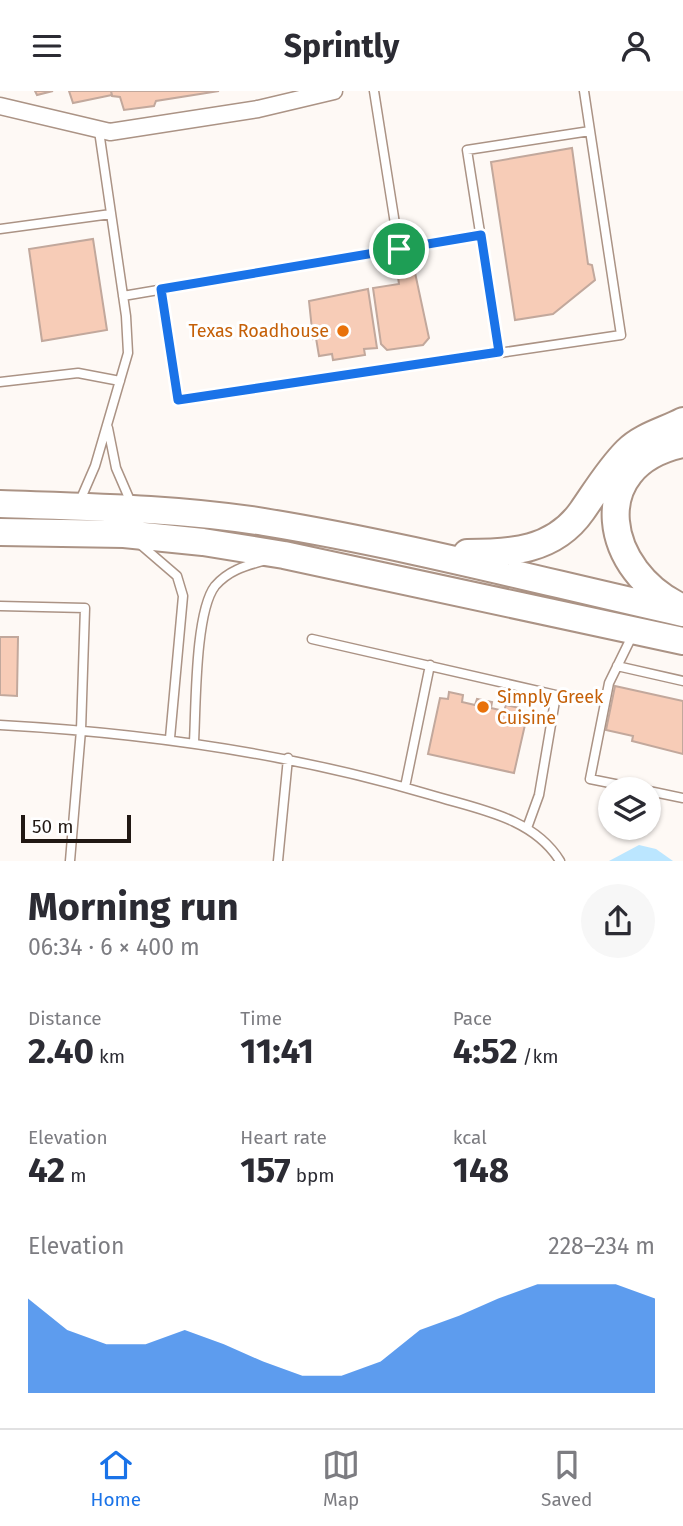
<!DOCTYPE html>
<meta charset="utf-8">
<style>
:root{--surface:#fff;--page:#f7f7f7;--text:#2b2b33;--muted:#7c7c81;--line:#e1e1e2;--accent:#1a73e8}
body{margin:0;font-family:"Fira Sans",sans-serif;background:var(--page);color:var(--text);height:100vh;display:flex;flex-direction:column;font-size:26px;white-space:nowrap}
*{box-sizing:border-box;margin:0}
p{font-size:23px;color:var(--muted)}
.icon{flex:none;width:38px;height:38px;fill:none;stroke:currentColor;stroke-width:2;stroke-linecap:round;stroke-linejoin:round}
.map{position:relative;height:770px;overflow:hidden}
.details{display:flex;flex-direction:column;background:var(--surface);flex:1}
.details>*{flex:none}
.controls{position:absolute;left:598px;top:686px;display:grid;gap:14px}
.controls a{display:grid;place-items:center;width:63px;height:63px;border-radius:50%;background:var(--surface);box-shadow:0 2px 5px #0004;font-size:35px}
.scale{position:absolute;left:21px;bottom:18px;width:110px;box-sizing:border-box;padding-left:7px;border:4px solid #211813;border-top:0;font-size:19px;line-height:24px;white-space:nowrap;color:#211813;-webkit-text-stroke:5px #fff;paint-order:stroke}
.pin{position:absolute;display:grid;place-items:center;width:60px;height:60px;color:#fff;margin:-30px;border:4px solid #fff;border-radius:50%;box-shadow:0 2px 7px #0007}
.round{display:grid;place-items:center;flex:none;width:74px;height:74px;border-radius:37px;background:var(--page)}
.headline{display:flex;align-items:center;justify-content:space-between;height:119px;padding:0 28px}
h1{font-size:38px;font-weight:700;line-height:52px}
.metrics{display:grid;grid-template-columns:repeat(3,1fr);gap:10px;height:119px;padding:7px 28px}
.metrics div{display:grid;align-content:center}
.metrics b{font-size:35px;font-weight:700}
.metrics small{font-size:19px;font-weight:400}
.metrics p{font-size:19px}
.chart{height:196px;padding:14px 28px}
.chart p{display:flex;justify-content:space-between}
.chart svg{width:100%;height:126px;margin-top:7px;fill:var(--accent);opacity:.7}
header{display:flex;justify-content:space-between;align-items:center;height:91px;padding:0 28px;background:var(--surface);font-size:32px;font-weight:700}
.menu{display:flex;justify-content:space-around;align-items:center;height:98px;border-top:2px solid var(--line);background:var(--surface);font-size:19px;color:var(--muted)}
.menu a{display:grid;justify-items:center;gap:4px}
.menu .current{color:var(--accent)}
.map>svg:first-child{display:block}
.water{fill:#bbe6ff}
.building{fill:#f7ccb7;stroke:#c2a89c;stroke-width:2}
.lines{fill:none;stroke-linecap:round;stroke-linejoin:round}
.service-casing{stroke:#ab9385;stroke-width:11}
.minor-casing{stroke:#ab9385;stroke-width:19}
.trunk-casing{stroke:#ab9385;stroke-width:30}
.service{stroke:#fff;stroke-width:8}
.minor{stroke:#fff;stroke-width:16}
.trunk{stroke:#fff;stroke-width:26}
.route-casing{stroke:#fff;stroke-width:14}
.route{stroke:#1a73e8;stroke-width:9}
.food-dot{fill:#e8710a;stroke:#fff;stroke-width:2.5}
.labels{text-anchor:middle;stroke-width:6;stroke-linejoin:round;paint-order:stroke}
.food-label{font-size:18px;fill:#c56008;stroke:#fff;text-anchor:end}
</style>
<header><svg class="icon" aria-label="menu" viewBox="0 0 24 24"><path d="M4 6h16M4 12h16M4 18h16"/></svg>Sprintly<svg class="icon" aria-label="person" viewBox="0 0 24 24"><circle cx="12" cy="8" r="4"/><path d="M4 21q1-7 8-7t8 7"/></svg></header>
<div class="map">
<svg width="683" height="770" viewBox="0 0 683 770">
<rect width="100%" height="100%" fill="#fef9f5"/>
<path class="water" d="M639,754L656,758L673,770H609Z"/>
<path class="building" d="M35,0H53L37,4Z
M69,0H111L112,4L73,12Z
M111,0H219L156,10L154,15L124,19L120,6L112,5Z
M572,57L588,173L592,174L595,189L553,223L515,229L491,71Z
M93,148L107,239L42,250L29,158Z
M414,177L429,247L423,254L387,259L381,253L373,197L399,193L397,179Z
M368,198L377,257L364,258L365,264L333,269L332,263L319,265L316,247L313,248L309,210Z
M0,546H18L17,605L0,604Z
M615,595L683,610V663L632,650L633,645L606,639Z
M449,601L463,604L462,611L475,614L477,608L492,611L491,617L504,620L506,614L520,617L518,623L527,625L514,682L428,663L440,607L448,608Z"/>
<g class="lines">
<g class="service-casing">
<path id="service" d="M374,0L399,158
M0,138L111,123
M161,198L178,309L499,262L467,59L590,40
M123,205L481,144
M499,262L621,244L584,0
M0,291L78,282L120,290
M108,337L116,377L132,414
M79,412L95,375L128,262L126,225L99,40
M141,454L177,485L183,505L170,647
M0,515L85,517L81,639L70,770
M633,543L609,592L590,688L640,698
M312,548L556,604L539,704L527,737
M617,575L683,590
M0,634C147,642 290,662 431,704C477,718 533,726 560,770
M194,651C196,615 195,521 215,495C228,480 244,475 263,470
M405,696L430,574
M649,700L683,707
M278,770L288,667"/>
</g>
<g class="minor-casing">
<path id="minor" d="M0,15L110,41L258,18L334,0"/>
</g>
<g class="trunk-casing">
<path id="trunk" d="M683,353C583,374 604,482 683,517
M0,413C88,416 177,417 264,431C405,454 544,491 683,522
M0,441L124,443L203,451L284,464L683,550
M467,462C511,462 554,460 582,420C596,400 609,378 627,360C642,345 664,340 683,330"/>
</g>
<use href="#service" class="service"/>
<use href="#minor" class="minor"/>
<use href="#trunk" class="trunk"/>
</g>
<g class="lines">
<g class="route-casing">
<path id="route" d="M481,144L499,261L178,309L161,198Z"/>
</g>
<use href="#route" class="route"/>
</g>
<g class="food-dot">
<circle cx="343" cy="240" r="7"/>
<circle cx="483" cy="616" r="7"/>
</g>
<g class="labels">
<g class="food-label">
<text x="329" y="246">Texas Roadhouse</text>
<text x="497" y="612" text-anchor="start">Simply Greek<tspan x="497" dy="21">Cuisine</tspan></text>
</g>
</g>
</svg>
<div class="controls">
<a><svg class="icon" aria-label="layers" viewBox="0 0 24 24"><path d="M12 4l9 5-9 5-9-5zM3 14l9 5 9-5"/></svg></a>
</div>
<div class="scale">50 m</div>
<div class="pin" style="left:399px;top:158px;background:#1e9e55"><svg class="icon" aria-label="arrive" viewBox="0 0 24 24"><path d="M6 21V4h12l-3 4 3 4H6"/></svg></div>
</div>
<section class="details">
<div class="headline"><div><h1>Morning run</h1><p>06:34 · 6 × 400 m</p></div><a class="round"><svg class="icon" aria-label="share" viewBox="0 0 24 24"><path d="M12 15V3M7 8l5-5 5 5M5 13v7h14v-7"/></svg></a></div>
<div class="metrics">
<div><p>Distance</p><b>2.40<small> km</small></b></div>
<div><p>Time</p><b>11:41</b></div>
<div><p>Pace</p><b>4:52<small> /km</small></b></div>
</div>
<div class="metrics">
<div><p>Elevation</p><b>42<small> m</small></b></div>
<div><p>Heart rate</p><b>157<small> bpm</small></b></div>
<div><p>kcal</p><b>148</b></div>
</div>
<div class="chart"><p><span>Elevation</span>228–234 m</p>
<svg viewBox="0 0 160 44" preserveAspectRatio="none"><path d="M0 44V11L10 22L20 27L30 27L40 22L50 27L60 33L70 38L80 38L90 33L100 22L110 17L120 11L130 6L140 6L150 6L160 11V44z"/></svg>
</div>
</section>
<nav class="menu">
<a class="current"><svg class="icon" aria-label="home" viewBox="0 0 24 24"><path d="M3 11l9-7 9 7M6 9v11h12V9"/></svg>Home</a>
<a><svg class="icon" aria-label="map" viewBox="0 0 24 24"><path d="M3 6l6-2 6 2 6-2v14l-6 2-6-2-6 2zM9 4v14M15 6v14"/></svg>Map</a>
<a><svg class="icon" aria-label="saved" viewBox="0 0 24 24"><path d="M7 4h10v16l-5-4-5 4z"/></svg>Saved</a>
</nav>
